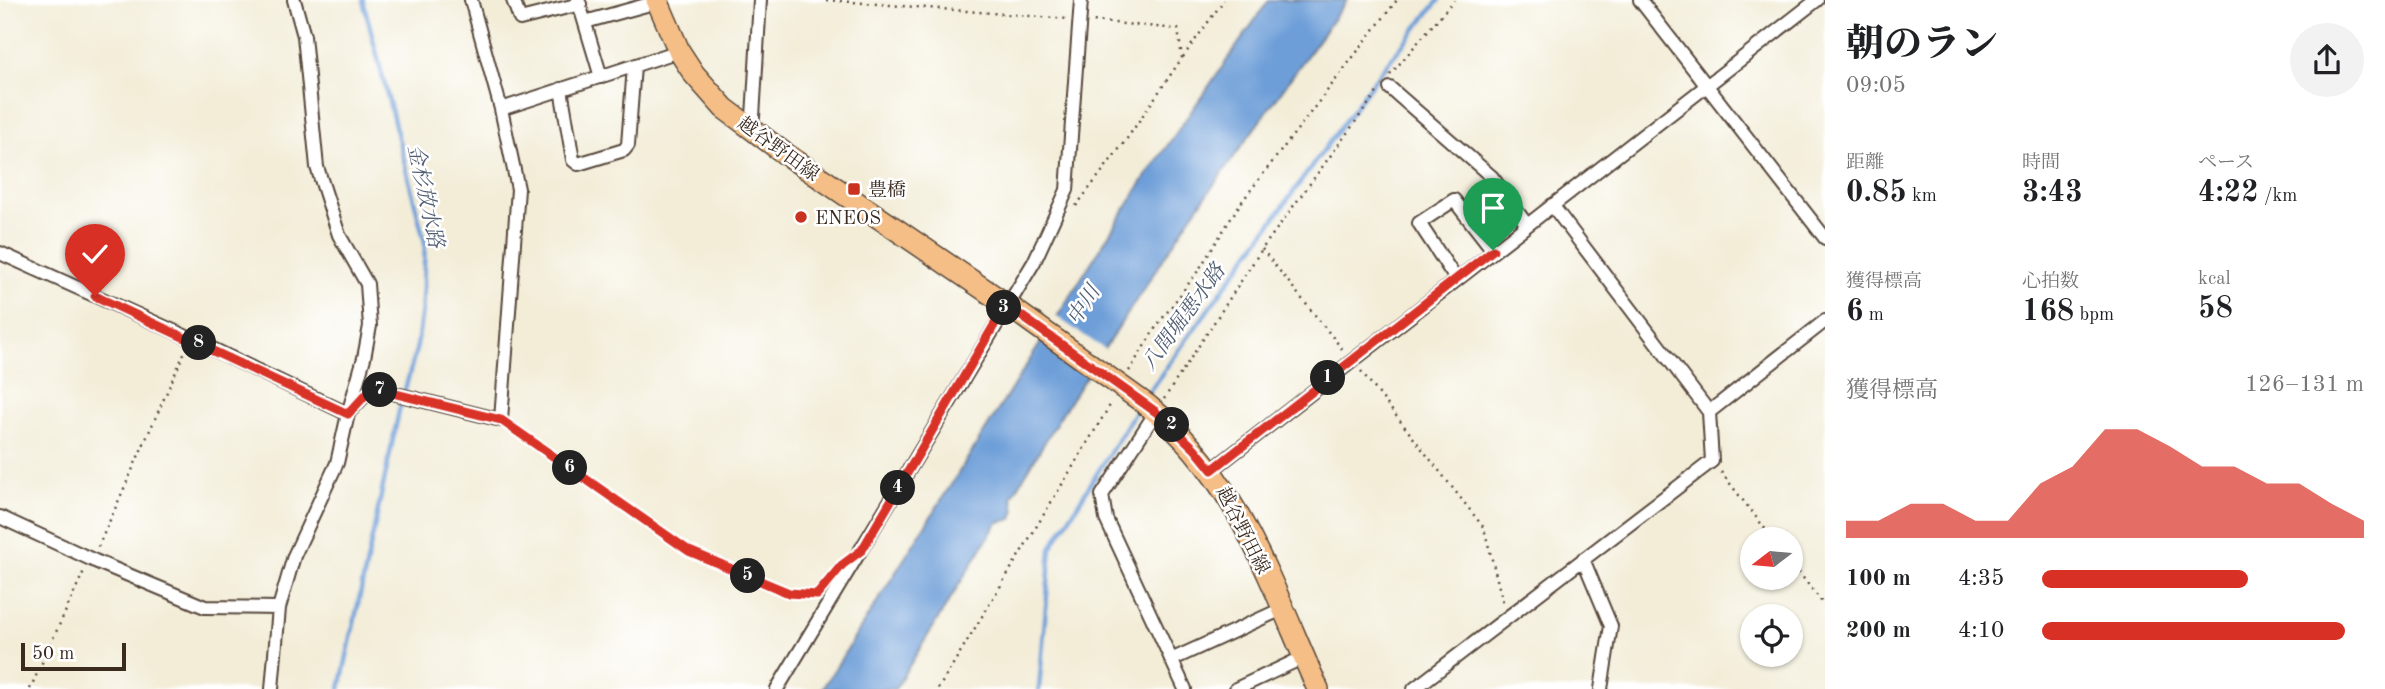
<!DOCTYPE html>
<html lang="ja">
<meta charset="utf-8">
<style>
:root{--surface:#fff;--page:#f2f2f2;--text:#202124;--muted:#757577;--accent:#d93025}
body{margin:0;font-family:"Old Standard TT","Noto Serif JP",serif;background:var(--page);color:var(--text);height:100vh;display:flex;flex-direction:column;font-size:26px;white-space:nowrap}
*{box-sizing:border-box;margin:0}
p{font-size:23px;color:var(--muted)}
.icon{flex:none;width:38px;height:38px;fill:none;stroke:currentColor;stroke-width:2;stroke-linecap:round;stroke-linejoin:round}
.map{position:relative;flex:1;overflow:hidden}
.sheet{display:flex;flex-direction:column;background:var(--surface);width:560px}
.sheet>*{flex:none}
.needle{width:46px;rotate:254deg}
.fabs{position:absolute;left:1740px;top:527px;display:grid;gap:14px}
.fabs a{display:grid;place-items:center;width:63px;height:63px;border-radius:50%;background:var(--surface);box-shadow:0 2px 5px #0004;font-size:35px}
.scale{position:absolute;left:21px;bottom:18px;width:105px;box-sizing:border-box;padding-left:7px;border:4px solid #3b2a1e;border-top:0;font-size:19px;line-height:24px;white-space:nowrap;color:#3b2a1e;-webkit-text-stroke:5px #fff;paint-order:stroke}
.pin{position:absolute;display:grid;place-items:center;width:60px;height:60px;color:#fff;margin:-72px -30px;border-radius:50% 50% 50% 0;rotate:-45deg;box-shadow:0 0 7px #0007}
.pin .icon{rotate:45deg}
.km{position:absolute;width:35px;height:35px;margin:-18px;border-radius:50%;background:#222;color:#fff;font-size:19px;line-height:35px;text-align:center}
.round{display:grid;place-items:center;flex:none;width:74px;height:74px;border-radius:37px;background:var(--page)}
.summary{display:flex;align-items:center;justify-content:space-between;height:119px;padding:0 21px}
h1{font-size:38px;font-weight:800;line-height:52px}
.stats{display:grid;grid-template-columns:repeat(3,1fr);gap:10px;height:119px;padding:7px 21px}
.stats div{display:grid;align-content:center}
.stats b{font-size:30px;font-weight:800}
.stats small{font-size:19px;font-weight:400}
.stats p{font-size:19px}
.chart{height:196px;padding:14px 21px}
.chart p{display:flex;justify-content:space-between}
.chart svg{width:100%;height:126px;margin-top:7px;fill:var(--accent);opacity:.7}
ul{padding:0 21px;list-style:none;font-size:23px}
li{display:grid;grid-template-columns:112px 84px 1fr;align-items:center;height:52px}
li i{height:18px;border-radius:9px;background:var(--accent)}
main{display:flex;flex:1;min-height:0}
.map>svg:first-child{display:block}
.water{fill:#6d9ed8;stroke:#54647b;stroke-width:2}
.pier{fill:#f3edd8}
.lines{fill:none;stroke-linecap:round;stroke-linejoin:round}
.stream{stroke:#6d9ed8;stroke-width:4.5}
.street-casing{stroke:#57473a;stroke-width:16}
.primary-casing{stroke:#57473a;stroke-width:24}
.path{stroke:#57473a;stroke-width:2.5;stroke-dasharray:2 5;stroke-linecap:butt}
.street{stroke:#fff;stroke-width:12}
.primary{stroke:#f5be86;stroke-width:21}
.primary-bridge-casing{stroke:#57473a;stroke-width:24;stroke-linecap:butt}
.primary-bridge{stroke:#f5be86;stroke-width:21}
.route-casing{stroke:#fff;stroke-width:14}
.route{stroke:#d93025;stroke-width:9}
.poi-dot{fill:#c8321e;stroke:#fff;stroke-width:2.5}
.labels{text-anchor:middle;stroke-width:5;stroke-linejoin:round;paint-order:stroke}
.street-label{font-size:19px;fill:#3b2a1e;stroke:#fff}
.poi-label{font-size:19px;fill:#3b2a1e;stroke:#fff;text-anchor:start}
.water-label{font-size:21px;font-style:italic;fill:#525e72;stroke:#fff}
</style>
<main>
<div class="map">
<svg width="1825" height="689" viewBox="0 0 1825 689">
<rect width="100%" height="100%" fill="#fff"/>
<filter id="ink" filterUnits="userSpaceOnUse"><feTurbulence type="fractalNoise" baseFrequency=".0143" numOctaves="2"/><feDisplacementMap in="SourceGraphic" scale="14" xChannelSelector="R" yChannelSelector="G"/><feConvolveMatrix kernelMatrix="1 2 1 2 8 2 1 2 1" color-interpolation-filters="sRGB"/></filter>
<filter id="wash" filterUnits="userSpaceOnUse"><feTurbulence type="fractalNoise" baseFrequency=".00686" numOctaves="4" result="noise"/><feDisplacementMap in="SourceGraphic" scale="28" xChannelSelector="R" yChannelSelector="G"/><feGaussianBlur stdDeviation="1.57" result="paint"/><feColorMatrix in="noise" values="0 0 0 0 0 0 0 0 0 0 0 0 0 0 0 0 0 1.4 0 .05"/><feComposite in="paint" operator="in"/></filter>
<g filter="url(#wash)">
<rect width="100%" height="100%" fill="#f3edd8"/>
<path class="water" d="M1269,0H1347L1190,218L1061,415L1012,497L1015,510L1012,519L997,523L895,689H822L1144,179Z"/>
<path class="pier" d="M1054,315L1107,351L1092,374L1040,338Z"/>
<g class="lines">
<path class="stream" d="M1145,397L1378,75L1439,0
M340,689L399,411L417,346L422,309L425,243L363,0
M1039,689L1051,548L1138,407"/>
</g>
</g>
<g filter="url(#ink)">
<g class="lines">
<g class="street-casing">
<path id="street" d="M513,0L520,19L580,4
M578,0L601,77
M1640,0L1825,238
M585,22L657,2
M1390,88L1492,177L1527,225
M561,89L573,160L578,164L624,150L628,145L634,66
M501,109L679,51
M747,126L753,117L760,0
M0,253L198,342L348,414
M1456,279L1419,223L1454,200L1493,250
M350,411L372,388L501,420L518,189L501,109L471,0
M1156,412L1102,495L1106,519L1185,689
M1709,412L1825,321
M1212,470L1817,0
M0,517L95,561L205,607L279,608
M1583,559L1611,626L1601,689
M1171,660L1282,609
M272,689L279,608L294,556L337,463L348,414L364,358L370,326L367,284L339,235L317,167L304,36L294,0
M777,689L1034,262L1067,190L1081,0
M1236,689L1304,657
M1414,689L1712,461L1709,412L1552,205"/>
</g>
<g class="primary-casing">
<path id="primary" d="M657,0L679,51L694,74L724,108L784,153L1013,309
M1147,405C1238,476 1272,588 1318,689"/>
</g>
<path class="path" d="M826,0L1068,19
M1183,57L1224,0
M1390,75L1454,0
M1076,206L1126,140L1182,58L1178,29L1092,21
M1262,249L1343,350
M1129,371L1156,327L1198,271L1240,204L1397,0
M1361,371L1484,528L1503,603
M1164,399L1262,249L1378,91
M511,427L689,551L789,593L818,594
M1721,472L1773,539
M98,547L186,349
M1790,561L1825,606
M30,689L84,571
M938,689L1112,402"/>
<use href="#street" class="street"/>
<use href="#primary" class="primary"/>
<g class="primary-bridge-casing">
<path id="primary-bridge" d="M1013,309L1147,405"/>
</g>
<use href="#primary-bridge" class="primary-bridge"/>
</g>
</g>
<g class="lines" filter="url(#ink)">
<g class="route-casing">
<path id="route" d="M95,296L348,414L372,388L501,420L689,551L789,593L817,595L842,565L862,550L1006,305L1156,412L1195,449L1212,470L1493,250"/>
</g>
<use href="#route" class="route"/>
</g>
<g class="poi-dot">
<rect x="847" y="182" width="14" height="14" rx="3.5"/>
<circle cx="801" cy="217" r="7"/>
</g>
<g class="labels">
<g class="street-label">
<text transform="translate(779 148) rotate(36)" y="7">越谷野田線</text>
<text transform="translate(1244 530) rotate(63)" y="7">越谷野田線</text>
</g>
<g class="poi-label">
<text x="868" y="196">豊橋</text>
<text x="815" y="224">ENEOS</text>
</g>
<g class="water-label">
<text transform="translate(426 196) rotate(78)" y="7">金杉放水路</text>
<text transform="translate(1083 305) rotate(-57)" y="7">中川</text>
<text transform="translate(1183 317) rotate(-54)" y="7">八間堀悪水路</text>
</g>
</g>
</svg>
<div class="fabs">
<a><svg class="needle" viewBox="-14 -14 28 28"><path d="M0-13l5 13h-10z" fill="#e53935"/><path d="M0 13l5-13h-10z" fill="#757577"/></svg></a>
<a><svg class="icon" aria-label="locate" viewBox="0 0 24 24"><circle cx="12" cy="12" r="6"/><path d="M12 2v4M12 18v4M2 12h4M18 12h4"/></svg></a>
</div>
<div class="scale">50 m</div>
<div class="pin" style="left:1493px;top:250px;background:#1e9e55"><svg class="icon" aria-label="arrive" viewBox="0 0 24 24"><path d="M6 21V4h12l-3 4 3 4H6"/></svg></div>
<div class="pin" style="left:95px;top:296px;background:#d93025"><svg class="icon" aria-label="check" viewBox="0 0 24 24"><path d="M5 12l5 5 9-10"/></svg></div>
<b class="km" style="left:1328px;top:378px">1</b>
<b class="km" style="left:1172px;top:425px">2</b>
<b class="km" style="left:1004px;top:308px">3</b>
<b class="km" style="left:898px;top:488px">4</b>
<b class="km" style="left:748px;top:576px">5</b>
<b class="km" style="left:570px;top:468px">6</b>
<b class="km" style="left:380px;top:390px">7</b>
<b class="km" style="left:199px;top:343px">8</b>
</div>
<section class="sheet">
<div class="summary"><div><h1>朝のラン</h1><p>09:05</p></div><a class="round"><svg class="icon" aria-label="share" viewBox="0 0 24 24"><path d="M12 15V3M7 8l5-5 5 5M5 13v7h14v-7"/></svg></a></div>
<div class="stats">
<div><p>距離</p><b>0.85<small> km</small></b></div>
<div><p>時間</p><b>3:43</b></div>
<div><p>ペース</p><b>4:22<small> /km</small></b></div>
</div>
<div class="stats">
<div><p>獲得標高</p><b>6<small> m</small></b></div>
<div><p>心拍数</p><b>168<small> bpm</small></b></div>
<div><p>kcal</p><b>58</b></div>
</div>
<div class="chart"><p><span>獲得標高</span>126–131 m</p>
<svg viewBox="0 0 160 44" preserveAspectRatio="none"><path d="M0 44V38L10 38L20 32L30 32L40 38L50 38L60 25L70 19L80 6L90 6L100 12L110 19L120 19L130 25L140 25L150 32L160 38V44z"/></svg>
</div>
<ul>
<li><b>100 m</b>4:35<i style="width:64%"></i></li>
<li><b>200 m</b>4:10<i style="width:94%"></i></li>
</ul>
</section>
</main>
